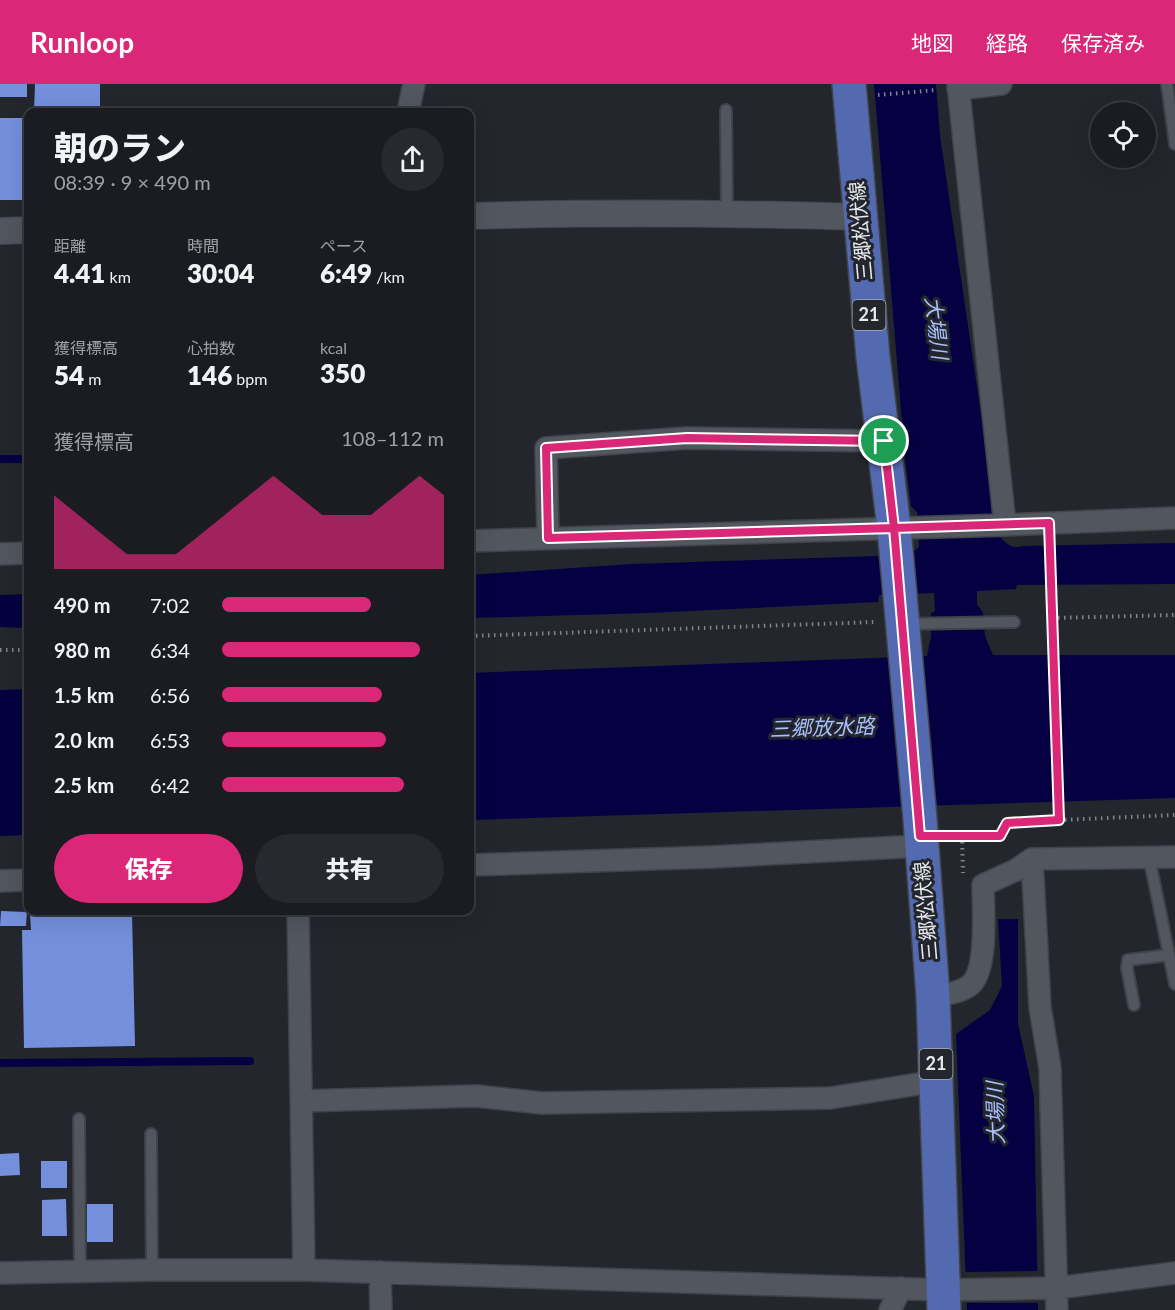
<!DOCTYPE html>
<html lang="ja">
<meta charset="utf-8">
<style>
:root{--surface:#1a1c22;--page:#27292f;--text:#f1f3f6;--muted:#9fa1a5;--line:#383a40;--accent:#db2777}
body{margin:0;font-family:Lato,"Noto Sans JP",sans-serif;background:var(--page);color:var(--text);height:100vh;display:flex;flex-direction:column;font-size:22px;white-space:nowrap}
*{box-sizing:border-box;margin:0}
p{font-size:20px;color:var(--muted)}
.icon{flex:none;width:33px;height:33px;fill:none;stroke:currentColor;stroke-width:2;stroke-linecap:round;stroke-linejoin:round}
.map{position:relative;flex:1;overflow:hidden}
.drawer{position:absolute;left:24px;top:24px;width:450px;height:807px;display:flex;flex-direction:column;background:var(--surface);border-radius:12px;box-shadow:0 6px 24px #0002,0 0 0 2px var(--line)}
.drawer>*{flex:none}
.controls{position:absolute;left:1090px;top:18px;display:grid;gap:12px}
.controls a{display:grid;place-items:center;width:66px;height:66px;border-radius:50%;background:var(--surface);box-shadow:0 6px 24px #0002,0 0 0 2px var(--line);font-size:30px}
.pin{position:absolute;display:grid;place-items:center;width:51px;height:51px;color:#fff;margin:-26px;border:3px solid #fff;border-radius:50%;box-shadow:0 2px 6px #0007}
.round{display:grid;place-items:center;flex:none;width:63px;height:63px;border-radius:32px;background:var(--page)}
.headline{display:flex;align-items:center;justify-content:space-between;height:102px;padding:0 30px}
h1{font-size:33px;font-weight:800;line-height:45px}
.figures{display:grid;grid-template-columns:repeat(3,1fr);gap:9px;height:102px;padding:6px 30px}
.figures div{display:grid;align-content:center}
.figures b{font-size:26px;font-weight:800}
.figures small{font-size:16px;font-weight:400}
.figures p{font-size:16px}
.chart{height:168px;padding:12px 30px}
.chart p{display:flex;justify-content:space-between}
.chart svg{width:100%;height:108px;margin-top:6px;fill:var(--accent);opacity:.7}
.cta{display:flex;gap:12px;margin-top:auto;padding:12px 30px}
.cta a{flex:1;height:69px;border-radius:36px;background:var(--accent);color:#fff;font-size:24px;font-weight:800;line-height:69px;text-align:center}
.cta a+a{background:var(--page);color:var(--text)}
ul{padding:0 30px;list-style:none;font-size:20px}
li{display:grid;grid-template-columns:96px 72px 1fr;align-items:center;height:45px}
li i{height:15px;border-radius:8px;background:var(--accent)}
header{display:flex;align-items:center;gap:36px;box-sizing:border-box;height:84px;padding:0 30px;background:var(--accent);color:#fff}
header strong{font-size:28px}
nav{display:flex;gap:33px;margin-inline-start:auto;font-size:21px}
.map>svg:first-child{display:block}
.water{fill:#040041}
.pier{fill:#23262d}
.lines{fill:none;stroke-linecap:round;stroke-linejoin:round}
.stream{stroke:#040041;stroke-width:8}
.building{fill:#7490dd}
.service-casing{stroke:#414349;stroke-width:14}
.minor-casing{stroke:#414349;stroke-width:24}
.tertiary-casing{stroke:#414349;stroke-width:28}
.primary-casing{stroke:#414349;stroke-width:36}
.path{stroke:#83858b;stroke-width:4;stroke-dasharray:1.5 4.5;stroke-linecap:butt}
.service{stroke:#52565e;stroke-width:10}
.minor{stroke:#52565e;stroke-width:21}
.tertiary{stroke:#52565e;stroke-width:26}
.primary{stroke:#546ab0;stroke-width:33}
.route-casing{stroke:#fff;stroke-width:12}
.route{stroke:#db2777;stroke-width:8}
.labels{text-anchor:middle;stroke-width:6;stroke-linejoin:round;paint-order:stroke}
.shield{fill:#23262d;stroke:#acaeb4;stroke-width:1.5}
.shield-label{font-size:18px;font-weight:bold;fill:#e7e9ee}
.street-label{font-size:20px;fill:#e7e9ee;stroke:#23262d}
.water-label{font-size:21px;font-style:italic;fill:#a8bffc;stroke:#23262d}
</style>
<header>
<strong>Runloop</strong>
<nav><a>地図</a><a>経路</a><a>保存済み</a></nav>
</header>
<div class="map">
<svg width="1175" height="1226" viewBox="0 0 1175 1226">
<rect width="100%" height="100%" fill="#23262d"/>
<path class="water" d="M874,0H936L940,52L999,452C1008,461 1011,465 1024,462L1175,459V500L1017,501L1016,505L977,507V521L983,528L985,552L993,571H1175V714L470,736V589L927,572L931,553V529L935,527L934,509L879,511L878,518L649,529L470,534V491L631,480L875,472L914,467L919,463L917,428L911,422L905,375Z
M28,510V544L0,543V511Z
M28,605V751L0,752V606Z
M998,835H1018V940L1034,1012L1038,1226H967L956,950L990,926L1002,902Z"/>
<path class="pier" d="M1040,1187L1041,1219H964L963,1188Z"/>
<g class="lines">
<path class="stream" d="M0,375H28
M0,979L250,977"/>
</g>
<path class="building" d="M0,0H27V13H0Z
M35,0H100V28H34Z
M0,34H26V116H0Z
M1,827L27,828L26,842H0Z
M132,828L135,962L24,964L22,846H31L30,830Z
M19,1069L20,1091L0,1092V1070Z
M41,1077H67V1104H41Z
M66,1115L67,1152H42V1116Z
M87,1120H113V1158H87Z"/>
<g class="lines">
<g class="service-casing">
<path id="service" d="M1167,0L1175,60
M726,26L727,129
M906,540L1014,538
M1149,773L1175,900
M1134,921L1127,884L1128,876L1169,871
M79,1035L80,1188
M151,1050L152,1186"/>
</g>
<g class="minor-casing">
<path id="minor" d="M958,0L1005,441
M958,5L1001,0
M408,28L414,0
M548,454L546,364L687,354L884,357
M470,457L1005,441L1175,434
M0,470L28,469
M1032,775L1040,923L1050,984L1057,1226
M470,781L711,773L921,762
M0,797L28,796
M298,826L304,1186
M933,912C945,911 959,909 969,902C989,888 983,823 983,801L1016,786L1032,775L1175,773
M302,1017L476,1012L542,1019L830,1014L937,997
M380,1188L381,1226
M0,1189L152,1186H304L944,1206L1057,1204L1175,1189
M890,1226L901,1204"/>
</g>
<g class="tertiary-casing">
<path id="tertiary" d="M470,132C600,128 729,129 860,133
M0,147L28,146"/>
</g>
<g class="primary-casing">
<path id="primary" d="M849,0L873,273L894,444L920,735L933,912L944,1226"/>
</g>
<path class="path" d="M878,11L936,6
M1052,534L1175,531
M470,552L876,538
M0,566H28
M1059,736L1175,731
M950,752H1000L1007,739L1059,736L1050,461
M962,752L963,789"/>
<use href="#service" class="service"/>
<use href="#minor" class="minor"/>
<use href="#tertiary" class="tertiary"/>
<use href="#primary" class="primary"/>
</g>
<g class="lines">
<g class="route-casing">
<path id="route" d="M884,357L687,354L546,364L548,454L894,444L920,752H1000L1007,739L1059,736L1049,439L894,444L884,357"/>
</g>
<use href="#route" class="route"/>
</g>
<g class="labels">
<g class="shield">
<rect x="852.5" y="216" width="33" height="30" rx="4.5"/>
<rect x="919.5" y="965" width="33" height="30" rx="4.5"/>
</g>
<g class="shield-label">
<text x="869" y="237">21</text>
<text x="936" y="986">21</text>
</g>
<g class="street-label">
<text transform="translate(861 147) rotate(-95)" y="7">三郷松伏線</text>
<text transform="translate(926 827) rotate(-95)" y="7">三郷松伏線</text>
</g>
<g class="water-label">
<text transform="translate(936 244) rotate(83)" y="7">大場川</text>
<text transform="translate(822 644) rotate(-2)" y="7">三郷放水路</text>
<text transform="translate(996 1029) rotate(-92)" y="7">大場川</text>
</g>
</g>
</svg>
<div class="controls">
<a><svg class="icon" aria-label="locate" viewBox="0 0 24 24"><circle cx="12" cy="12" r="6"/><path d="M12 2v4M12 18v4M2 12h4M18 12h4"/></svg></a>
</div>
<div class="pin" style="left:884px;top:357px;background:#1e9e55"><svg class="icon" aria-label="arrive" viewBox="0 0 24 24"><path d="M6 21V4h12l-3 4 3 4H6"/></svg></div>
<section class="drawer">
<div class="headline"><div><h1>朝のラン</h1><p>08:39 · 9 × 490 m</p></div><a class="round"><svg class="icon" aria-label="share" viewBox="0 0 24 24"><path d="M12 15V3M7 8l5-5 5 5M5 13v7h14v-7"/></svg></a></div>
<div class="figures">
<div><p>距離</p><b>4.41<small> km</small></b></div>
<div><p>時間</p><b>30:04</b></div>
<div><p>ペース</p><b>6:49<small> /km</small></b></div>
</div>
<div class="figures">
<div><p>獲得標高</p><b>54<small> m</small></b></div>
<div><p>心拍数</p><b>146<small> bpm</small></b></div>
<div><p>kcal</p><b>350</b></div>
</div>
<div class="chart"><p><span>獲得標高</span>108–112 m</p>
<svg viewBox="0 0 160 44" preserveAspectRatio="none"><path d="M0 44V14L10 22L20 30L30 38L40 38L50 38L60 30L70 22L80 14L90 6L100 14L110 22L120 22L130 22L140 14L150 6L160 14V44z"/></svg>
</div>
<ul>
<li><b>490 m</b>7:02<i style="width:67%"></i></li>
<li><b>980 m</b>6:34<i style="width:89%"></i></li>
<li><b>1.5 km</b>6:56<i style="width:72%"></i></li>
<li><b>2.0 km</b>6:53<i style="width:74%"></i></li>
<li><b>2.5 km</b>6:42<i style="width:82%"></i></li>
</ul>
<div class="cta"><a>保存</a><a>共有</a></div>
</section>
</div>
